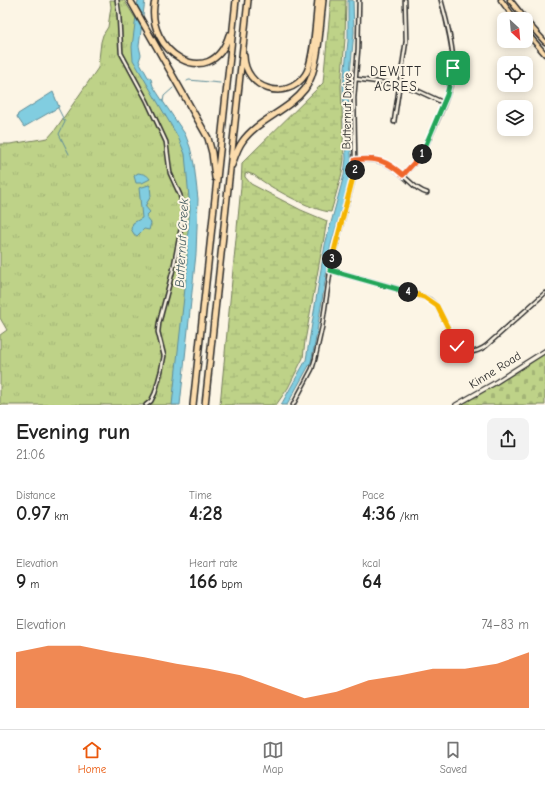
<!DOCTYPE html>
<meta charset="utf-8">
<style>
:root{--surface:#fff;--page:#f2f2f2;--text:#222;--muted:#767676;--line:#e0e0e0;--accent:#ea580c}
body{margin:0;font-family:"Comic Neue",sans-serif;background:var(--page);color:var(--text);height:100vh;display:flex;flex-direction:column;font-size:15px;white-space:nowrap}
*{box-sizing:border-box;margin:0}
p{font-size:13px;color:var(--muted)}
.icon{flex:none;width:22px;height:22px;fill:none;stroke:currentColor;stroke-width:2;stroke-linecap:round;stroke-linejoin:round}
.map{position:relative;height:405px;overflow:hidden}
.sheet{display:flex;flex-direction:column;background:var(--surface);flex:1}
.sheet>*{flex:none}
.needle{width:26px;rotate:154deg}
.tools{position:absolute;left:497px;top:12px;display:grid;gap:8px}
.tools a{display:grid;place-items:center;width:36px;height:36px;border-radius:8px;background:var(--surface);box-shadow:0 2px 10px #0003;font-size:20px}
.pin{position:absolute;display:grid;place-items:center;width:34px;height:34px;color:#fff;margin:-17px;border-radius:8px;box-shadow:0 2px 6px #0006}
.km{position:absolute;width:20px;height:20px;margin:-10px;border-radius:50%;background:#222;color:#fff;font-size:11px;line-height:20px;text-align:center}
.round{display:grid;place-items:center;flex:none;width:42px;height:42px;border-radius:8px;background:var(--page)}
.head{display:flex;align-items:center;justify-content:space-between;height:68px;padding:0 16px}
h1{font-size:22px;font-weight:700;line-height:30px}
.figures{display:grid;grid-template-columns:repeat(3,1fr);gap:6px;height:68px;padding:4px 16px}
.figures div{display:grid;align-content:center}
.figures b{font-size:20px;font-weight:700}
.figures small{font-size:11px;font-weight:400}
.figures p{font-size:11px}
.chart{height:112px;padding:8px 16px}
.chart p{display:flex;justify-content:space-between}
.chart svg{width:100%;height:72px;margin-top:4px;fill:var(--accent);opacity:.7}
.tabs{display:flex;justify-content:space-around;align-items:center;height:56px;border-top:1px solid var(--line);background:var(--surface);font-size:11px;color:var(--muted)}
.tabs a{display:grid;justify-items:center;gap:2px}
.tabs .current{color:var(--accent)}
.map>svg:first-child{display:block}
.wetland{fill:url(#wetland-marsh);stroke:#747e5a}
.cemetery{fill:url(#cemetery-stones);stroke:#747e5a}
.park{fill:url(#park-tufts);stroke:#747e5a}
.water{fill:#81cde0;stroke:#5f8c98}
.lines{fill:none;stroke-linecap:round;stroke-linejoin:round}
.stream{stroke:#5f8c98;stroke-width:1}
.street-casing{stroke:#2b2b2b;stroke-width:5.5}
.secondary-casing{stroke:#2b2b2b;stroke-width:6}
.primary-casing{stroke:#2b2b2b;stroke-width:7}
.highway-casing{stroke:#2b2b2b;stroke-width:8}
.street{stroke:#fcf5e5;stroke-width:2.5}
.secondary{stroke:#fcf5e5;stroke-width:3.5}
.primary{stroke:#fcdcac;stroke-width:4}
.highway{stroke:#fcdcac;stroke-width:5}
.split-1-casing{stroke:#fff;stroke-width:8}
.split-2-casing{stroke:#fff;stroke-width:8}
.split-3-casing{stroke:#fff;stroke-width:8}
.split-4-casing{stroke:#fff;stroke-width:8}
.split-5-casing{stroke:#fff;stroke-width:8}
.split-1{stroke:#22a559;stroke-width:5}
.split-2{stroke:#f0652b;stroke-width:5}
.split-3{stroke:#f5b400;stroke-width:5}
.split-4{stroke:#22a559;stroke-width:5}
.split-5{stroke:#f5b400;stroke-width:5}
.labels{text-anchor:middle;stroke-width:4;stroke-linejoin:round;paint-order:stroke}
.street-label{font-size:12px;fill:#2b2b2b;stroke:#fcf5e5}
.neighbourhood-label{font-size:13px;letter-spacing:1px;fill:#2b2b2b;stroke:#fcf5e5}
.water-label{font-size:13px;font-style:italic;fill:#455c61;stroke:#fcf5e5}
</style>
<div class="map">
<svg width="545" height="405" viewBox="0 0 545 405">
<defs>
<pattern id="wetland-marsh" width="20" height="14" patternUnits="userSpaceOnUse"><rect width="20" height="14" fill="#bed288"/><path d="M1 5h8M5 5V1M11 12h8M15 12V8" fill="none" stroke="#a3b476"/></pattern>
<pattern id="cemetery-stones" width="16" height="16" patternUnits="userSpaceOnUse"><rect width="16" height="16" fill="#bed288"/><path d="M2 7V4a2 2 0 0 1 4 0v3zM10 15v-3a2 2 0 0 1 4 0v3z" fill="#a3b476"/></pattern>
<pattern id="park-tufts" width="24" height="20" patternUnits="userSpaceOnUse"><rect width="24" height="20" fill="#bed288"/><path d="M3 7l-1-3M5 7V3M7 7l1-3M15 17l-1-3M17 17v-4M19 17l1-3" fill="none" stroke="#a3b476"/></pattern>
</defs>
<rect width="100%" height="100%" fill="#fcf5e5"/>
<filter id="ink" filterUnits="userSpaceOnUse"><feTurbulence type="fractalNoise" baseFrequency=".025" numOctaves="2"/><feDisplacementMap in="SourceGraphic" scale="8" xChannelSelector="R" yChannelSelector="G"/><feConvolveMatrix kernelMatrix="1 2 1 2 8 2 1 2 1" color-interpolation-filters="sRGB"/></filter>
<g filter="url(#ink)">
<path class="wetland" d="M331,0H346L345,39L341,86L344,159L342,173L331,212C312,211 269,187 254,175L248,173L245,174V177L251,184L301,210L327,221L305,341L303,358L288,388L276,405H220L241,187L242,163L323,83Z"/>
<path class="cemetery" d="M545,351V405H456Z"/>
<path class="park" d="M110,0H124L139,24L137,64L186,146L194,199L177,405H0V335L7,330L0,318V144H10L48,138L55,130L98,68L101,42L103,35L108,27L111,7Z"/>
<path class="water" d="M138,0H145L139,46L141,55L139,61L148,77L151,79L153,86L162,100L185,134L190,147L194,164L198,199L196,254L180,405H172L187,270V242L190,209L185,154L178,137L133,60L132,47Z
M348,0H353L354,32L350,74L348,81L349,120L352,170L351,177L331,245L315,343L311,362L287,405H281L306,360L325,245L344,175L346,159L343,86L348,41Z
M53,92L59,107L24,127L17,117L18,114Z
M138,173C143,174 147,174 150,179L142,183H136L134,176Z
M149,185L150,186L151,196L145,206L150,212L147,215L146,217L151,223L149,230L144,229L137,236L134,234L131,229L133,223L142,218L139,188Z"/>
<g class="lines">
<path class="stream" d="M187,81L189,80L220,83
M163,102L164,96L173,88
M58,108L65,122L59,134L69,154"/>
<g class="street-casing">
<path id="street" d="M117,0L119,15L121,53L147,101L166,142L170,173L180,195L184,213L173,270L159,323L158,332L164,356L161,371L155,393L151,401L146,405
M356,79L400,85L414,89L444,103
M394,122L406,41L405,0
M355,160C380,157 391,164 409,181C414,186 420,191 427,193
M403,175L419,158L424,150C434,127 450,97 453,72C455,55 446,18 441,0
M330,270L398,289L424,297L430,300L437,306L457,346C466,355 476,353 486,346L545,293
M293,405L312,369L315,359L322,327L332,260L354,176L355,160L354,98L358,49L359,0"/>
</g>
<g class="secondary-casing">
<path id="secondary" d="M456,405L493,384L545,351"/>
</g>
<g class="primary-casing">
<path id="primary" d="M501,0L515,19
M510,0L525,19
M526,21L545,42
M526,32L545,54"/>
</g>
<g class="highway-casing">
<path id="highway" d="M130,0L208,138L212,153L215,178
M155,0C143,51 211,94 229,35
M244,56C245,89 286,103 305,75C314,63 316,17 318,0
M232,165C235,157 237,149 242,142C257,120 288,111 305,89C319,71 320,24 323,0
M193,405L236,0
M205,405L248,0"/>
</g>
<use href="#street" class="street"/>
<use href="#secondary" class="secondary"/>
<use href="#primary" class="primary"/>
<use href="#highway" class="highway"/>
</g>
</g>
<g class="lines" filter="url(#ink)">
<g class="split-1-casing">
<path id="split-1" d="M422,154L447,95L453,68"/>
</g>
<g class="split-2-casing">
<path id="split-2" d="M355,170V160C377,157 387,161 403,175L422,154"/>
</g>
<g class="split-3-casing">
<path id="split-3" d="M332,259L355,170"/>
</g>
<g class="split-4-casing">
<path id="split-4" d="M332,259L330,270L408,292"/>
</g>
<g class="split-5-casing">
<path id="split-5" d="M408,292L424,297L437,306L457,346"/>
</g>
<use href="#split-1" class="split-1"/>
<use href="#split-2" class="split-2"/>
<use href="#split-3" class="split-3"/>
<use href="#split-4" class="split-4"/>
<use href="#split-5" class="split-5"/>
</g>
<g class="labels">
<g class="street-label">
<text transform="translate(347 111) rotate(-89)" y="4">Butternut Drive</text>
<text transform="translate(495 370) rotate(-32)" y="4">Kinne Road</text>
</g>
<g class="neighbourhood-label">
<text x="396" y="76">DEWITT<tspan x="396" dy="15">ACRES</tspan></text>
</g>
<g class="water-label">
<text transform="translate(181 243) rotate(-87)" y="5">Butternut Creek</text>
</g>
</g>
</svg>
<div class="tools">
<a><svg class="needle" viewBox="-14 -14 28 28"><path d="M0-13l5 13h-10z" fill="#e53935"/><path d="M0 13l5-13h-10z" fill="#767676"/></svg></a>
<a><svg class="icon" aria-label="locate" viewBox="0 0 24 24"><circle cx="12" cy="12" r="6"/><path d="M12 2v4M12 18v4M2 12h4M18 12h4"/></svg></a>
<a><svg class="icon" aria-label="layers" viewBox="0 0 24 24"><path d="M12 4l9 5-9 5-9-5zM3 14l9 5 9-5"/></svg></a>
</div>
<div class="pin" style="left:453px;top:68px;background:#1e9e55"><svg class="icon" aria-label="arrive" viewBox="0 0 24 24"><path d="M6 21V4h12l-3 4 3 4H6"/></svg></div>
<div class="pin" style="left:457px;top:346px;background:#d93025"><svg class="icon" aria-label="check" viewBox="0 0 24 24"><path d="M5 12l5 5 9-10"/></svg></div>
<b class="km" style="left:422px;top:154px">1</b>
<b class="km" style="left:355px;top:170px">2</b>
<b class="km" style="left:332px;top:259px">3</b>
<b class="km" style="left:408px;top:292px">4</b>
</div>
<section class="sheet">
<div class="head"><div><h1>Evening run</h1><p>21:06</p></div><a class="round"><svg class="icon" aria-label="share" viewBox="0 0 24 24"><path d="M12 15V3M7 8l5-5 5 5M5 13v7h14v-7"/></svg></a></div>
<div class="figures">
<div><p>Distance</p><b>0.97<small> km</small></b></div>
<div><p>Time</p><b>4:28</b></div>
<div><p>Pace</p><b>4:36<small> /km</small></b></div>
</div>
<div class="figures">
<div><p>Elevation</p><b>9<small> m</small></b></div>
<div><p>Heart rate</p><b>166<small> bpm</small></b></div>
<div><p>kcal</p><b>64</b></div>
</div>
<div class="chart"><p><span>Elevation</span>74–83 m</p>
<svg viewBox="0 0 160 44" preserveAspectRatio="none"><path d="M0 44V10L10 6L20 6L30 10L40 13L50 17L60 20L70 24L80 31L90 38L100 34L110 27L120 24L130 20L140 20L150 17L160 10V44z"/></svg>
</div>
</section>
<nav class="tabs">
<a class="current"><svg class="icon" aria-label="home" viewBox="0 0 24 24"><path d="M3 11l9-7 9 7M6 9v11h12V9"/></svg>Home</a>
<a><svg class="icon" aria-label="map" viewBox="0 0 24 24"><path d="M3 6l6-2 6 2 6-2v14l-6 2-6-2-6 2zM9 4v14M15 6v14"/></svg>Map</a>
<a><svg class="icon" aria-label="saved" viewBox="0 0 24 24"><path d="M7 4h10v16l-5-4-5 4z"/></svg>Saved</a>
</nav>
